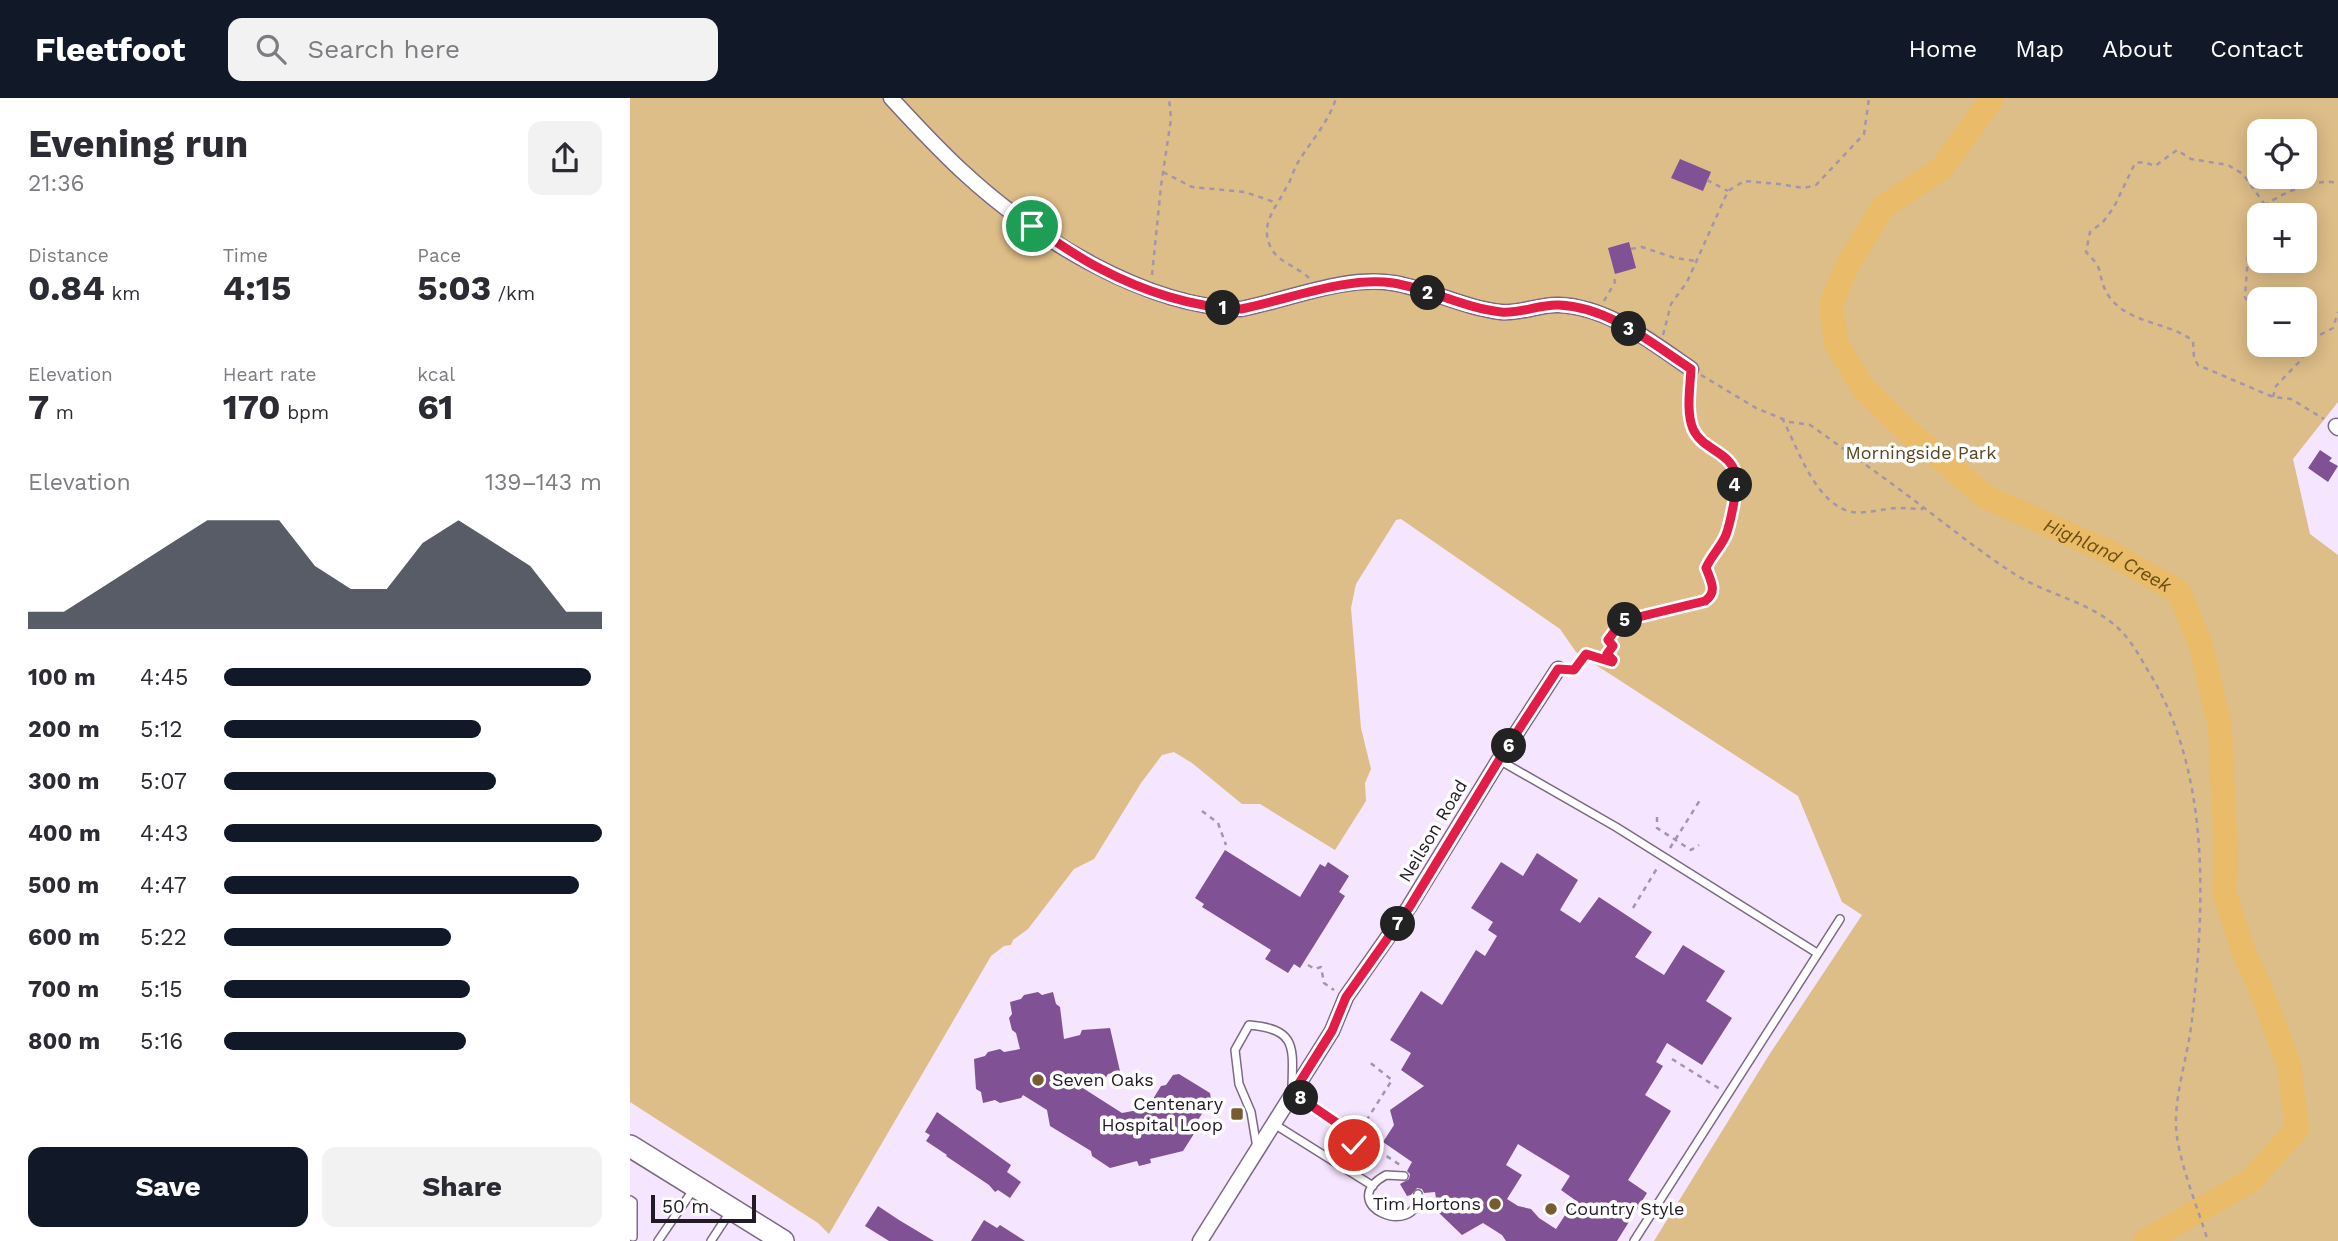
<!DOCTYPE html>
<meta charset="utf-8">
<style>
:root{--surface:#fff;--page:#f2f2f3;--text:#2b2b33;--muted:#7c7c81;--accent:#111827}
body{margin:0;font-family:"Work Sans",sans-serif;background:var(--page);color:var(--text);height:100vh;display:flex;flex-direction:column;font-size:26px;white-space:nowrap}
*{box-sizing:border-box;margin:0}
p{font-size:23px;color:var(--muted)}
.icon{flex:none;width:38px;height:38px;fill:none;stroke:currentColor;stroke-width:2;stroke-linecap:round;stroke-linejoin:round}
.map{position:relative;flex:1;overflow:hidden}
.side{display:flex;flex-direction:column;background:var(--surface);width:630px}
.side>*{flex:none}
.controls{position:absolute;left:1617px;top:21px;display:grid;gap:14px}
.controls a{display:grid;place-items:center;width:70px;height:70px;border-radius:14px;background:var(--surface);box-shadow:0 4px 18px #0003;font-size:35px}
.scale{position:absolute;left:21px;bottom:18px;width:105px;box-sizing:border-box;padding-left:7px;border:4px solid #221a25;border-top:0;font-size:19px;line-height:24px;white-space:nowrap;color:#221a25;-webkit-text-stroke:5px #fff;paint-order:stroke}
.pin{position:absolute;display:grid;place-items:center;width:60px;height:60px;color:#fff;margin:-30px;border:4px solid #fff;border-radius:50%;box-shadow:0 2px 7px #0007}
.km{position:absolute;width:35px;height:35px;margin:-18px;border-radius:50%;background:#222;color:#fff;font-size:19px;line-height:35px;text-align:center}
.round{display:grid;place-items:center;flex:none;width:74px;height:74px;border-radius:14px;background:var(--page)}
.overview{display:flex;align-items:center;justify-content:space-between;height:119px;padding:0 28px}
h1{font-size:38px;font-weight:700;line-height:52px}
.stats{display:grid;grid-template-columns:repeat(3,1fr);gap:10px;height:119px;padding:7px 28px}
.stats div{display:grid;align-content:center}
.stats b{font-size:35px;font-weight:700}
.stats small{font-size:19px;font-weight:400}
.stats p{font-size:19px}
.chart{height:196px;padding:14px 28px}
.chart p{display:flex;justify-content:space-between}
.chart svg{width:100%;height:126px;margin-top:7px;fill:var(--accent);opacity:.7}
.primary-button{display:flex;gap:14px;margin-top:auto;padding:14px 28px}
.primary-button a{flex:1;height:80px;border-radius:14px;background:var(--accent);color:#fff;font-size:28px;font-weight:700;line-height:80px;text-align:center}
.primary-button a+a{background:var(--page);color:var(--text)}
ul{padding:0 28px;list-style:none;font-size:23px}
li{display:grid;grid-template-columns:112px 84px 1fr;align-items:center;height:52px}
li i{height:18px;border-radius:9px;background:var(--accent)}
header{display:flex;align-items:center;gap:42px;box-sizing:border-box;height:98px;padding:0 35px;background:var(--accent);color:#fff}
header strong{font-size:33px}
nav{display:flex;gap:38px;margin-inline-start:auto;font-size:24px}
.search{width:490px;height:63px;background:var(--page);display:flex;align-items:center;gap:18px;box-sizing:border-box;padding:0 24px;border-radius:14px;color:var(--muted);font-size:26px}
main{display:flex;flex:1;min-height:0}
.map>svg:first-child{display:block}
.green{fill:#ddbd88;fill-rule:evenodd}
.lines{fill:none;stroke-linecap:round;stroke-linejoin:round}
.river{stroke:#eabb68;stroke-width:24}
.building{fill:#805194;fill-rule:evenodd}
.lane-casing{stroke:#7c6984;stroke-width:10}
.street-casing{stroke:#7c6984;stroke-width:17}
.secondary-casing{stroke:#7c6984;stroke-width:24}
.path{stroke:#a496aa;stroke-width:2.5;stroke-dasharray:5 5;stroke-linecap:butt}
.lane{stroke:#fff;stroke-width:7}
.street{stroke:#fff;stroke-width:14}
.secondary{stroke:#fff;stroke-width:21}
.route-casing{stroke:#fff;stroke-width:14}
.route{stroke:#e11d48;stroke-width:9}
.poi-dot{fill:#765c2e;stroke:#fff;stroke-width:2.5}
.labels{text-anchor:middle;stroke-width:7;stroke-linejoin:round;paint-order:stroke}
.park-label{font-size:18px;fill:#584521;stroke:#fff}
.street-label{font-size:18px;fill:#221a25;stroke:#fff}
.poi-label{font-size:18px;fill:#221a25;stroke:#fff;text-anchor:start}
.water-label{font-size:19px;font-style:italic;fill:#6d4e0d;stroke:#fff}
</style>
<header>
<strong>Fleetfoot</strong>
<div class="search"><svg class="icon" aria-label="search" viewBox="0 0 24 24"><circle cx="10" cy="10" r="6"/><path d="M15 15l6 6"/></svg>Search here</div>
<nav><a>Home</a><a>Map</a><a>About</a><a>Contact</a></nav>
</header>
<main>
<section class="side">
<div class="overview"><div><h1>Evening run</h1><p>21:36</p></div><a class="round"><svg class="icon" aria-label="share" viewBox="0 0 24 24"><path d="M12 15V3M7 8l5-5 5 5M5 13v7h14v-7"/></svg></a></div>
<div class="stats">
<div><p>Distance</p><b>0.84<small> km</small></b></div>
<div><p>Time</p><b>4:15</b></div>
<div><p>Pace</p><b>5:03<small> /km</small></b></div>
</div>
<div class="stats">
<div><p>Elevation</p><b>7<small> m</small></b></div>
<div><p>Heart rate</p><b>170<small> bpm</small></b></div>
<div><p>kcal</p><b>61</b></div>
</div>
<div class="chart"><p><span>Elevation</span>139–143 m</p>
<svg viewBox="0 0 160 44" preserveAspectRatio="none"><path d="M0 44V38L10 38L20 30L30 22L40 14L50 6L60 6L70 6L80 22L90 30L100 30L110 14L120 6L130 14L140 22L150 38L160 38V44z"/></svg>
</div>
<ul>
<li><b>100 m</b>4:45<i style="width:97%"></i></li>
<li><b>200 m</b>5:12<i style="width:68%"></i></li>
<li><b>300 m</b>5:07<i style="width:72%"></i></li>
<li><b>400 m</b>4:43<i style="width:100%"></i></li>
<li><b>500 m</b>4:47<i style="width:94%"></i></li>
<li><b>600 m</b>5:22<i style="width:60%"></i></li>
<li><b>700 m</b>5:15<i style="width:65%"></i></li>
<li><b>800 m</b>5:16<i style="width:64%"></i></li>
</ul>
<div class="primary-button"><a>Save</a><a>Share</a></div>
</section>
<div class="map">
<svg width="1708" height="1143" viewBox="0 0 1708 1143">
<rect width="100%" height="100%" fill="#f6e5fe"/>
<path class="green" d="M0,0H1708V304L1663,361L1680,436L1708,457V1143H1024L1139,957L1232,817L1212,804L1168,698L946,554L930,531L771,421L766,422L726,486L721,510L731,630L741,671L735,685L736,703L705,752L630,706H612L562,665L544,654L532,657L511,685L464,761L444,771L398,831L383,842L381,847L374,848L361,858L199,1136L188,1125L0,1004ZM1629,33H1675V79H1629ZM1629,117H1675V163H1629ZM1629,201H1675V247H1629Z"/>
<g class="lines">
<path class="river" id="s1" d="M1362,0L1312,70L1253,109L1217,168L1201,207L1206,245L1234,291L1280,335L1356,399L1479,454L1549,494L1571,548L1590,629L1596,761L1594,794L1615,858L1628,884L1659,967L1667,1031L1620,1083L1515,1143"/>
</g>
<path class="building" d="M1050,61L1081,74L1073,93L1041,80Z
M999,144L1006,170L985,176L978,150Z
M1690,352L1702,360L1699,363L1708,368L1698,384L1678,370Z
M595,752L670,799L690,766L695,769L698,764L719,778L709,794L715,798L670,870L664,866L658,875L635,861L641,852L572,809L574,806L565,800Z
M907,755L948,782L930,812L950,825L969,799L1022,834L1005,859L1034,877L1053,847L1095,873L1076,903L1102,920L1072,967L1037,945L1026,964L1033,968L1015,997L1041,1013L998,1082L1017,1095L987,1143H876L872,1137L853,1125L832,1137L808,1114L805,1094L794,1095L792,1091L787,1090L781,1097L777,1098L770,1086L779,1081L780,1076L777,1073L782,1064L753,1044L764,1027L760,1012L794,988L771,972L781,955L760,942L791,893L812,907L846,852L855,858L867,838L858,832L863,824L841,810L871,764L893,778ZM888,1046L940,1078L931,1092L945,1102L926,1131L909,1120L901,1111L888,1108L877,1101L892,1077L876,1067Z
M408,894L412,897L423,894L426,906L430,909L434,941L450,937L452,932L480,930L490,973L478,976L475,981L448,987L492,1015L513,1011L518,1002L523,1001L531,988L536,987L543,977L549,976L580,995L581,1001L565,1027L567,1031L553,1053L520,1061L521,1065L509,1068L507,1063L480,1070L462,1058L461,1053L420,1028L417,1012L393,997L391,1000L370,1005L365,1002L353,1005L351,994L346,991L344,961L355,958L358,954L370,951L374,954L390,951L386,935L382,932L379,920L382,916L380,904L391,901L394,897Z
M307,1014L381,1067L377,1074L391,1084L380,1100L368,1092L365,1094L359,1087L316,1058L317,1057L296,1043L300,1037L295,1034Z
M248,1108L269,1122L304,1143H259L235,1128Z
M354,1122L367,1130L370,1127L395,1143H341Z"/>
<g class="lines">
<g class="lane-casing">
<path id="lane" d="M869,662L986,729L1187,855
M644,1026L743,1088
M627,1050L621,1014L609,986L605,952L619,927C667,931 663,949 662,989
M774,1078L756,1077C703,1106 788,1143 788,1096
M0,1102L3,1104V1139
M28,1143L63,1092
M81,1143L100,1114
M1004,1143L1210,821"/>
</g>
<g class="street-casing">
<path id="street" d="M261,0C284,25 307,50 332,73C402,138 514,209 611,211C658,202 715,177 763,185C800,191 834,210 871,214C891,216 909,206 929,207C979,209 1021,244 1061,271
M1706,328L1708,330
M570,1143L702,933L716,899L779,809L869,662L928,571"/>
</g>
<g class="secondary-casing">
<path id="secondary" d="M0,1048L153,1143"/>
</g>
<path class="path" d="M533,74L562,89L615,94L647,105
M1077,82L1098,93
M1635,107L1613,76L1598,67L1561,61L1547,52L1525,68L1514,64L1505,65L1484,109L1473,124L1460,134L1456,154C1461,159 1467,165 1469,171C1472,183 1473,191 1481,201C1501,226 1539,224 1563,243L1564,260L1568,267L1643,299L1661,301L1694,321
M1001,151L1012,149L1045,160L1066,163
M522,177L531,88L541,21L539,0
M679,180C668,169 648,164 641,150C629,126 646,110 656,90C661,83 663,73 667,66C680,44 699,24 706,0
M974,203L985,184L984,179
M1629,219L1615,199L1619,143L1630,110C1650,97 1683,79 1708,85
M1033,237L1041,206L1057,184L1098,93L1114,83L1149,86L1174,90L1186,87L1234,36L1239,0
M1670,247L1677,249
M1071,277L1126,310L1160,324L1180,327L1186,331C1219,355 1252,378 1285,403C1317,427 1349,453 1383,475C1416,497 1461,503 1490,532C1501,543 1509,557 1517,571C1581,672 1575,806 1562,921C1559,953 1545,995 1546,1026C1546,1057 1568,1111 1578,1143
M1643,299L1646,288L1670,263L1684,240L1703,230L1708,214
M1152,320C1168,350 1185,406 1222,414C1235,416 1252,411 1266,410C1275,410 1284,411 1293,411
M942,572H944L956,556L982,564L983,562L977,557L983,548L978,542L986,528L992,523L1075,503C1088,495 1081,483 1076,470C1081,458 1091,449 1096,438C1100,427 1108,391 1106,379C1103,353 1074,354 1064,333C1057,319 1060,300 1061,284
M572,713L588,725L596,747
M1027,719V730L1061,752L1069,747
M1040,750L1070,702
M1003,810L1029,767
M678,867L685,871L691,869L694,885L704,892
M1042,961L1090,991
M674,1002L723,1036
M722 1041a10 10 0 1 1 20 0a10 10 0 1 1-20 0Z
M731,1031L762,982L738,963
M740,1047L770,1067
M719,1061L726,1049"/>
<use href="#lane" class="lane"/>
<use href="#street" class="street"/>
<use href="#secondary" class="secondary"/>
</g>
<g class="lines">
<g class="route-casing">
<path id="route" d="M402,128C425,143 447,159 471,171C513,193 564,210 611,211C657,202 717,178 763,185C800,191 834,210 871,214C891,216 909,206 929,207C979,209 1021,245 1061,271C1060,290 1056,314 1063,331C1073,353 1101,353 1106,378C1108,390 1100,426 1096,437C1091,449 1081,458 1076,470C1081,483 1088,494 1075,503L992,523L978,542L983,548L977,556L983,562L982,564L956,556L944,572L928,571L869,662L779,810L716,899L702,933L663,995L723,1036L724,1047"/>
</g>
<use href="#route" class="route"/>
</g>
<g class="poi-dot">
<circle cx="408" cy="982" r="7"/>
<rect x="600" y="1009" width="14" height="14" rx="3.5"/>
<circle cx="865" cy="1106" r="7"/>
<circle cx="921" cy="1111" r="7"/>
</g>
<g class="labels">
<g class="park-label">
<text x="1291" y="361">Morningside Park</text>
</g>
<g class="street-label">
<text transform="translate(803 733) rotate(-59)" y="6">Neilson Road</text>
</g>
<g class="poi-label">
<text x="422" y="988">Seven Oaks</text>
<text x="593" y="1012" text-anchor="end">Centenary<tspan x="593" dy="21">Hospital Loop</tspan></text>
<text x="851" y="1112" text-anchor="end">Tim Hortons</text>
<text x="935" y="1117">Country Style</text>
</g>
<g class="water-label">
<text dy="7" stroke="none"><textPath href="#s1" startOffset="658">Highland Creek</textPath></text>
</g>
</g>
</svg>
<div class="controls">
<a><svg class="icon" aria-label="locate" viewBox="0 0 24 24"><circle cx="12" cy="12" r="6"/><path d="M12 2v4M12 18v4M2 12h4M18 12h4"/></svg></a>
<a>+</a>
<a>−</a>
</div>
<div class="scale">50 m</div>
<div class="pin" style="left:402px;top:128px;background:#1e9e55"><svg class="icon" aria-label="arrive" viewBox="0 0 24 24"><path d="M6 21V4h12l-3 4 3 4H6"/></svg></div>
<div class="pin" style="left:724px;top:1047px;background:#d93025"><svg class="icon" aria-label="check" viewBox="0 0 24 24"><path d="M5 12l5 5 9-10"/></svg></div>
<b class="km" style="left:593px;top:210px">1</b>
<b class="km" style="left:798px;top:195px">2</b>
<b class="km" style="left:999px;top:231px">3</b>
<b class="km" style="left:1105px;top:387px">4</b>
<b class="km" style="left:995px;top:522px">5</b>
<b class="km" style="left:879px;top:648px">6</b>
<b class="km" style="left:768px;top:826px">7</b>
<b class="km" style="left:671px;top:1000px">8</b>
</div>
</main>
